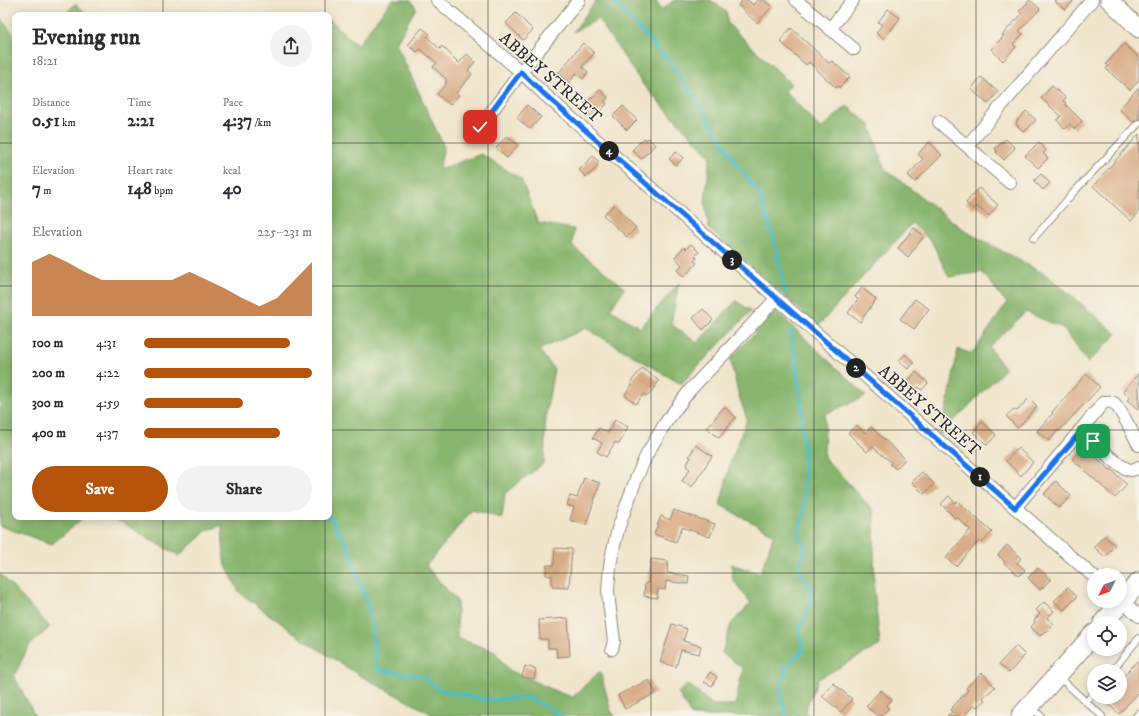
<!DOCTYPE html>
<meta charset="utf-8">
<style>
:root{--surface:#fff;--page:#f2f2f3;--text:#2b2b33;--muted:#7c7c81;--accent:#b45309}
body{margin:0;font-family:"IM FELL DW Pica",serif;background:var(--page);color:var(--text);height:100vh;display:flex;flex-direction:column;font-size:15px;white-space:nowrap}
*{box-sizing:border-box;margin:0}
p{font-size:13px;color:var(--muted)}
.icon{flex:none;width:22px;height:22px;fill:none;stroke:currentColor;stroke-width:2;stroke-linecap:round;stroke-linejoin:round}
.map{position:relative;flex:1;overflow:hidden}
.details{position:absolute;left:12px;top:12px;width:320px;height:508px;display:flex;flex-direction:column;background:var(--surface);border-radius:8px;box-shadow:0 2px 10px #0003}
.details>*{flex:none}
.needle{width:26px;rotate:228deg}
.buttons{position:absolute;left:1087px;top:568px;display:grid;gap:8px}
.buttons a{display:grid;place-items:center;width:40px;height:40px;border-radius:50%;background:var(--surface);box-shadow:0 2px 10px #0003;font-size:20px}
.pin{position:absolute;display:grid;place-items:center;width:34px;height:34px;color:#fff;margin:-17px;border-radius:8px;box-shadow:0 2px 6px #0006}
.km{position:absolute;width:20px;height:20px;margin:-10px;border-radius:50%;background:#222;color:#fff;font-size:11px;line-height:20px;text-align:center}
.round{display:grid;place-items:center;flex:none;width:42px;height:42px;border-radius:21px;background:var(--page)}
.summary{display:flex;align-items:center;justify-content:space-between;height:68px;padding:0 20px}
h1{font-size:22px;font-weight:700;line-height:30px}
.stats{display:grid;grid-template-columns:repeat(3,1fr);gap:6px;height:68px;padding:4px 20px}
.stats div{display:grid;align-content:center}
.stats b{font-size:17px;font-weight:700}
.stats small{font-size:11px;font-weight:400}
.stats p{font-size:11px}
.chart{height:112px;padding:8px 20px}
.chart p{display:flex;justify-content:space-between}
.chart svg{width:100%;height:72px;margin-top:4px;fill:var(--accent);opacity:.7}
.action{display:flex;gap:8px;margin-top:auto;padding:8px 20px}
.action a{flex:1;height:46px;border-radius:24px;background:var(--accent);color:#fff;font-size:16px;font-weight:700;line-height:46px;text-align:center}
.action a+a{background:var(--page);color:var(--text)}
ul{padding:0 20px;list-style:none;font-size:13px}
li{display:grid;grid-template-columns:64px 48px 1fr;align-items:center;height:30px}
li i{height:10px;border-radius:5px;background:var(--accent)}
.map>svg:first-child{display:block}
.forest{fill:#87b56d;stroke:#59704c}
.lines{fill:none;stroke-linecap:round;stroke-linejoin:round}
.stream{stroke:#4ebdc4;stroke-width:3.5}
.building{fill:#d9ab85}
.service-casing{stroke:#8e887b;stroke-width:8}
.minor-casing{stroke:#8e887b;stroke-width:14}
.secondary-casing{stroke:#8e887b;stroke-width:19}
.primary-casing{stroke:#8e887b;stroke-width:21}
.service{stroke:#fff;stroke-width:6}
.minor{stroke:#fff;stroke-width:12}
.secondary{stroke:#fff;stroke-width:17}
.primary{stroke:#fff;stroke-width:19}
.route-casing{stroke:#fff;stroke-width:8}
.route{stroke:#1a73e8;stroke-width:5}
.grid{fill:none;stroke:#2b2b2b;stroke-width:1;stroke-opacity:0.55}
.labels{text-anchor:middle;stroke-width:3;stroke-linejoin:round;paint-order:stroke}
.street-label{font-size:17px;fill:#2b2b2b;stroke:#f7f3e8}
</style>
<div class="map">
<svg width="1139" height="716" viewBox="0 0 1139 716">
<rect width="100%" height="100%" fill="#f7f3e8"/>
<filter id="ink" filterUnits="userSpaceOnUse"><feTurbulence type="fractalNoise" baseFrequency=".025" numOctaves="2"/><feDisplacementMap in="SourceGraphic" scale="8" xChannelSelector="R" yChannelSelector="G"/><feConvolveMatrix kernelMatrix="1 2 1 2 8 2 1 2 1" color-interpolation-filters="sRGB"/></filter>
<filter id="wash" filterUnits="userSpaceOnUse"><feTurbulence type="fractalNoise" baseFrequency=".012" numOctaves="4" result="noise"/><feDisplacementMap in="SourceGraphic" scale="16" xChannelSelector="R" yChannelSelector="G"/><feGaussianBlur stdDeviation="0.9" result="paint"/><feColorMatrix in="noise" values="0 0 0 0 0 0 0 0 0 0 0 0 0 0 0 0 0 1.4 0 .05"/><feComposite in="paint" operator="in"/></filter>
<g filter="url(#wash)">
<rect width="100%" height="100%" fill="#f0e5cb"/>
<path class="forest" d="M392,0H410L416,8L396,43L444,147L439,170L481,154L521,179L538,223L574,229L572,246L625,288L610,309L640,328L679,283L671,324L697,343L736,301L751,311L681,384L586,328L539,350L554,369L546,414L544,463L505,493L502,518L472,510L426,566L457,601V638L494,651L509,670L560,693L573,697L600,671L611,711L615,716H435L359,675L301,638L239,592L224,561L222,525L206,531L179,556L121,522L99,517H329V19L357,45Z
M595,0H655L662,10L674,0H711L727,13V23L791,84L785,91L821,129L847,106L870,125L885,169L965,231L1048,276L1117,334L1088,363L1063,328L1026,312L989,347L1005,369L939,436L951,388L958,349L972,354L1007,303L982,272L949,277L932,242L912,223L818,326L709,229L705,203L710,156L644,86L598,19L573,32L595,2Z
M75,4L89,15H65Z
M0,18L15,36V517H84L52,544L0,526Z
M776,311L866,396L825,414L824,457L874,511V589L880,645L818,679L805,711L810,716H692L678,693L688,684L713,705H735L743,668L722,653L731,624L751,603L733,580L731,564L760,574L774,534L720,505L731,461L747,419L739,396L730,359Z
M0,574L50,627L29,646L14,676L35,716H0Z"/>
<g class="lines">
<path class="stream" d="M612,0L671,63L713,126L736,164L759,193L774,240L785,292
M329,515L346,543L369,609L377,670L423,676L439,690L488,700L526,697L553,710L562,716
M786,716L780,688L788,663L803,652L799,630L807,610L812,590L798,568L806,547L798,535L805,507L803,441L801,398L791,331"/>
</g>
<g id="blocks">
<path class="building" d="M743,0H748L753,5L757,0H764L772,7L757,23L738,5Z
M1030,0L1040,9L1019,31L1023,34L1013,44L1016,47L1003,61L991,49L1004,36L1002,35L1022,14L1019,11Z
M1054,0H1074L1065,10Z
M888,9L900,18L884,39L876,33L882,25L878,22Z
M516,13L533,30L523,40L506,23Z
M422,28L430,34L427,37L440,49L442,46L459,63L467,54L475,62L468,70L472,74L456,93L459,95L450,105L437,94L447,83L445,82L447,80L433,67L437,63L420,49L417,52L408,45Z
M791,28L829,63L832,61L850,77L839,88L838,86L836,88L809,62L806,65L780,41Z
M583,43L594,53L582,67L588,72L583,79L576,73L569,83L558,74Z
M1124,44L1139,57V80L1130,90L1106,69L1108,66L1106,64Z
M981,77L998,92L988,104L971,89Z
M1052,86L1066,98L1063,101L1066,103L1065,104L1082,121L1075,129L1070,124L1065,129L1057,120L1061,116L1041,98Z
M1139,87V119L1133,122L1119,109Z
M600,90L608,98L604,101L607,104L593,118L585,109L587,106L585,104Z
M527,105L541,117L530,129L517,118Z
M623,106L637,120L627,130L613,116Z
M1026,111L1036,120L1024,132L1016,124L1017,123L1016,122Z
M1139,134V212L1131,221L1093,186Z
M507,136L518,145L507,158L496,148Z
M644,138L646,140L648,138L655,145L641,159L632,150Z
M1006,139L1015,148L1004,160L996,152L997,151L995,149Z
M929,142L942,155L915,182L908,175L923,159L918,154Z
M1039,142L1046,150L1043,153L1048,158L1038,168L1025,156Z
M676,152L683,158L676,165L669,159Z
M593,156L599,162L597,164L598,166L589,175L588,174L586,177L579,170Z
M1041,174L1050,183L1043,190L1034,181Z
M979,188L998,205L989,216L976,206L973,209L966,203Z
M614,205L636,228L627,237L603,215Z
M914,228L924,236L908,257L898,248Z
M691,244L699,252L695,256L697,258L694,261L697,263L684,277L677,270L682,265L675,257L684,247L686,249Z
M862,288L876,299L860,322L848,313L858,299L855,297Z
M915,299L929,309L914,329L900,319Z
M703,309L713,320L703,330L693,318Z
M905,354L914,363L908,369L899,361Z
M642,368L659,381L648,396L644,394L636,404L625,395L632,385L630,383Z
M916,372L928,383L922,390L918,387L913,393L904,385Z
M1139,373V410L1127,400L1130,397L1123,392Z
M1086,374L1100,387L1059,431L1058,430L1049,441L1037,431L1053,413L1052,412Z
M1029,398L1037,406L1018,428L1006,416L1014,409L1017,411Z
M724,407L736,417L719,438L707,428Z
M615,420L628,427L619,444L615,442L606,457L597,452L602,443L593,438L599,428L608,433Z
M982,421L996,435L987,445L973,432Z
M856,425L865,433L871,427L902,456L905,459L896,469L890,464L891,462L874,448L872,446L867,452L848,433Z
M696,445L712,456L692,487L682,481L690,469L686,466L691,457L689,456Z
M1084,446L1110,470L1111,469L1127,485L1115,498L1072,459Z
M1018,448L1033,462L1021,476L1006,461Z
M922,472L934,484L924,494L912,482Z
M584,478L600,483L586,525L570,520L574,507L567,505L570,496L577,498Z
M1056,481L1071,496L1059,508L1044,494Z
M949,496L955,503L957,501L992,532L982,543L979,541L956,566L946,558L970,530L957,517L955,518L941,504Z
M674,510L715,524L710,537L682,527L676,542L654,534L661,516L670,520Z
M1104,536L1115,545L1105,557L1094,547Z
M1007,545L1021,558L1017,563L1025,570L1019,576L1004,563L1005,562L998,555Z
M555,548L572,549L569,588L552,587V576L546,575L547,565H554Z
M651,559L668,561L667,573L689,576L688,584L666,581L665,590L658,589L657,598L644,596L645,583H648Z
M1038,568L1051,579L1040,590L1028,578Z
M1068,587L1077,597L1064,610L1054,601Z
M1044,602L1054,611L1047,618L1054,624L1046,632L1045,631L1040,636L1031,627L1035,622L1034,620L1040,614L1036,610Z
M568,618L570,656L557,657L556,648H548V639H540L539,620Z
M672,624L687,629L683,641L701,646L699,654L681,650L676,667L660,662Z
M1016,646L1025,655L1009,673L999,664Z
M1139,659V692L1119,714L1101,697H1120V680Z
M525,666L536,669L534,679L522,677Z
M710,672L717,677L712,686L704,682Z
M982,673L995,687L983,698L985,700L977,707L974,705L964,716H947L952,712L950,710L968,690L966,688Z
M649,680L656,693L625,709L618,695Z
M833,683L852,699L841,712L822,696Z
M881,690L892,700L886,706L889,708L881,716H878L866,706Z"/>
</g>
</g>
<g filter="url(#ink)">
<use href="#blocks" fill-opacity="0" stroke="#8e887b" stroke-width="1"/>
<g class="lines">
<g class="service-casing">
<path id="service" d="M1034,238L1073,193L1139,123
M1112,671L1139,638
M1058,676L1086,702L1094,692
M1086,702L1102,716
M1031,707L1041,716
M1136,716L1139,713"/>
</g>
<g class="minor-casing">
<path id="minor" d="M437,0L521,72L543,93L1094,577
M796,0L854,49
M830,29L853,0
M939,122L1010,183
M480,127L521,72L579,0
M967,146L1092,0
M1082,430C1092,440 1117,467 1130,470C1134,470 1136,469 1139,467
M1015,508L1104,402C1108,402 1111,401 1114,403C1121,409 1134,436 1139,445
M1120,599L1139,616
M612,649L614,641L609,602L608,590L610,566L612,554L618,529L636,479L647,454L666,422L690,390L776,299"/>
</g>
<g class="secondary-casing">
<path id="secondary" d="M1109,0L1139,29"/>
</g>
<g class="primary-casing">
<path id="primary" d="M1103,623L1139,582
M1021,716L1094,634"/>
</g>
<use href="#service" class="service"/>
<use href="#minor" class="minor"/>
<use href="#secondary" class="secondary"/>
<use href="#primary" class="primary"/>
</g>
</g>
<g class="lines" filter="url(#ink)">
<g class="route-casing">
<path id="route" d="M480,127L521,72L543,93L1015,508L1082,430L1093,441"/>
</g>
<use href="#route" class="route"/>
</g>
<path class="grid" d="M163,0V15M325,0V15M488,0V716M651,0V716M814,0V716M976,0V716M0,143H15M329,143H1139M0,286H15M329,286H1139M0,430H15M329,430H1139M163,517V716M325,517V716M0,573H1139"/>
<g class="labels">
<g class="street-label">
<text transform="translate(551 77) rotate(41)" y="6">ABBEY STREET</text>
<text transform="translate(930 410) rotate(41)" y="6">ABBEY STREET</text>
</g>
</g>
</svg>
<div class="buttons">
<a><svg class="needle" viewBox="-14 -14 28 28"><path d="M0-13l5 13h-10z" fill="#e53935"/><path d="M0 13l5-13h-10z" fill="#7c7c81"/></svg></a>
<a><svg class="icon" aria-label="locate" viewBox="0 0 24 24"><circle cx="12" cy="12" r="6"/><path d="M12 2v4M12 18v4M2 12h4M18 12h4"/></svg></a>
<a><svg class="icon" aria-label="layers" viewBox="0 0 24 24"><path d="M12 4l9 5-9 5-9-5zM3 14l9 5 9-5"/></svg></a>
</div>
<div class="pin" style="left:1093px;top:441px;background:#1e9e55"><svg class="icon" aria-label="arrive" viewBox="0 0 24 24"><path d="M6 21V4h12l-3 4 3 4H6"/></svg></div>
<div class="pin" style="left:480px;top:127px;background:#d93025"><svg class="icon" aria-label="check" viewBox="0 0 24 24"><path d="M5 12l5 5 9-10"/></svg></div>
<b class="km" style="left:980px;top:477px">1</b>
<b class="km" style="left:856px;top:368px">2</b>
<b class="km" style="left:732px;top:260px">3</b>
<b class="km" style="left:609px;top:151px">4</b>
<section class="details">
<div class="summary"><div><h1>Evening run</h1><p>18:21</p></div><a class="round"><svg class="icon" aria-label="share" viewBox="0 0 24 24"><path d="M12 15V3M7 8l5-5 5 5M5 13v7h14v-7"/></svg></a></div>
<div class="stats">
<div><p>Distance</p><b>0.51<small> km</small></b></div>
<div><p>Time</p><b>2:21</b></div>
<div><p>Pace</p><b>4:37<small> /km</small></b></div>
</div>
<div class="stats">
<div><p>Elevation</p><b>7<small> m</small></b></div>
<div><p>Heart rate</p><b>148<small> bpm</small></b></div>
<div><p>kcal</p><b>40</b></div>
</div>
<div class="chart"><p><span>Elevation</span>225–231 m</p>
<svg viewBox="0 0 160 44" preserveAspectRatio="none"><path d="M0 44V11L10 6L20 11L30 17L40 22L50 22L60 22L70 22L80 22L90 17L100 22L110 27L120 33L130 38L140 33L150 22L160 11V44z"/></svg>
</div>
<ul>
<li><b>100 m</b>4:31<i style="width:87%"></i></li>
<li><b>200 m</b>4:22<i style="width:100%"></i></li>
<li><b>300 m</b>4:59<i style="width:59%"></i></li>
<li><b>400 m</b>4:37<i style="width:81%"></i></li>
</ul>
<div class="action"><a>Save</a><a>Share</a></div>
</section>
</div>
